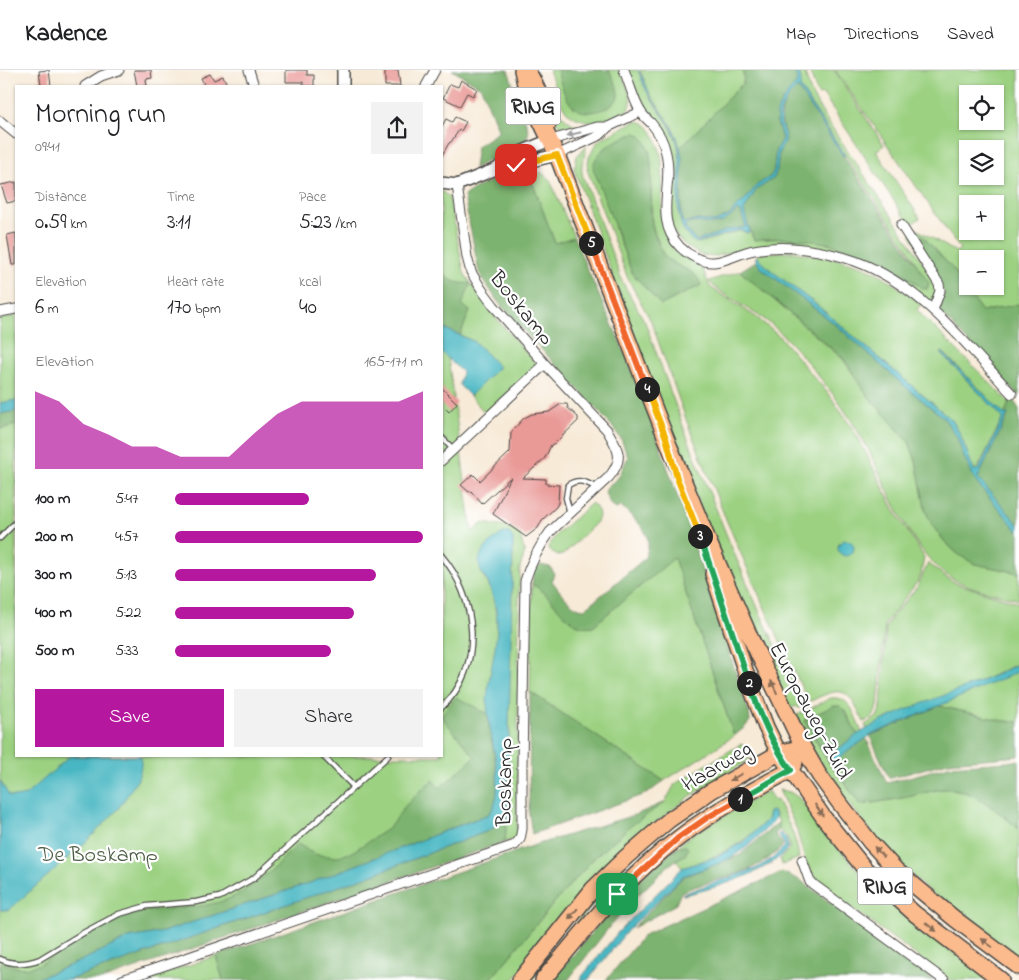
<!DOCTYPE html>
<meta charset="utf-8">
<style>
:root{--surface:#fff;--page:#f2f2f2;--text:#202124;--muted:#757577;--line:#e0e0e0;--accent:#b5179e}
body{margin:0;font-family:"Indie Flower",sans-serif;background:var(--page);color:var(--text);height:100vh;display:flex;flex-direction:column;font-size:19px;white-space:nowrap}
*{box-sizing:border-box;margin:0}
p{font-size:16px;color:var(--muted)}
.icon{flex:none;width:28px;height:28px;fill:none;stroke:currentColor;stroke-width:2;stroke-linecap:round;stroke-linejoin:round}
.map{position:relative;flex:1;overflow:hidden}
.drawer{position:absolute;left:15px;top:15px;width:428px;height:672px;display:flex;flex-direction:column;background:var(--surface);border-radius:0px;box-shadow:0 1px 4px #0004}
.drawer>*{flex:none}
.fabs{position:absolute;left:959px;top:15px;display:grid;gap:10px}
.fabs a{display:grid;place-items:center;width:45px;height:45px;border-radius:0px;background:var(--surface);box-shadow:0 1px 4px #0004;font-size:25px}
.pin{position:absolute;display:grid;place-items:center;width:42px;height:42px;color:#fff;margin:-21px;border-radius:10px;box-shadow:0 2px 8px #0006}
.km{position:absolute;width:25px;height:25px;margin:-12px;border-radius:50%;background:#222;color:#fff;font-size:14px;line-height:25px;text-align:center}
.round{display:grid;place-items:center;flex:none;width:52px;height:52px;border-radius:0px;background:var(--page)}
.overview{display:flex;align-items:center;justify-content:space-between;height:85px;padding:0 20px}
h1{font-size:28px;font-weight:600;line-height:38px}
.stats{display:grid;grid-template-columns:repeat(3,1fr);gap:8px;height:85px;padding:5px 20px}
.stats div{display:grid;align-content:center}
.stats b{font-size:21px;font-weight:600}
.stats small{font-size:14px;font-weight:400}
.stats p{font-size:14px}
.chart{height:140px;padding:10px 20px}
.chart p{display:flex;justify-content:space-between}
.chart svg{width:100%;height:90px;margin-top:5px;fill:var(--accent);opacity:.7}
.button{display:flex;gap:10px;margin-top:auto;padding:10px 20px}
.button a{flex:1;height:58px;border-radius:0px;background:var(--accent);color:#fff;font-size:20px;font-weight:600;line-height:58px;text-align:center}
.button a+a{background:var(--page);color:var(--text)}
ul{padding:0 20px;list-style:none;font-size:16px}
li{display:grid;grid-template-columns:80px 60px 1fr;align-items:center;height:38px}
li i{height:12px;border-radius:6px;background:var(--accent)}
header{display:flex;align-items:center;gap:30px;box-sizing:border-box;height:70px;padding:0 25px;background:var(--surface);border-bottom:1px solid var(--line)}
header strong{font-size:24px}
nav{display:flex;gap:28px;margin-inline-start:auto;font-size:18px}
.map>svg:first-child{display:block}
.green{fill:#9cd182;stroke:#647e56;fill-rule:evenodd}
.forest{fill:#7db370;stroke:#546f4e}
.water{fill:#49b7c3;stroke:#3a7177;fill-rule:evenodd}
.building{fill:#e99996}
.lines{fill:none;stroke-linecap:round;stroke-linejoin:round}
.service-casing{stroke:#4a4845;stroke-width:7}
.minor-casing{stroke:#4a4845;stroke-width:11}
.tertiary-casing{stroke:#4a4845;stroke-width:14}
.primary-casing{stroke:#4a4845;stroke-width:18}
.service{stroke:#fff;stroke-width:4.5}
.minor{stroke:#fff;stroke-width:9}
.tertiary{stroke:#fff;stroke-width:11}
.primary{stroke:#fbbb8d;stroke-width:15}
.oneway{fill:#a0a0a0}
.oneway2{fill:#896c57}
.split-1-casing{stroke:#fff;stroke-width:10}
.split-2-casing{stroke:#fff;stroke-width:10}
.split-3-casing{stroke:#fff;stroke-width:10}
.split-4-casing{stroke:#fff;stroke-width:10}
.split-5-casing{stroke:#fff;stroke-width:10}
.split-6-casing{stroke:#fff;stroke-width:10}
.split-1{stroke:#f0652b;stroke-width:6}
.split-2{stroke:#22a559;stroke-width:6}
.split-3{stroke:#22a559;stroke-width:6}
.split-4{stroke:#f5b400;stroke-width:6}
.split-5{stroke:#f0652b;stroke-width:6}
.split-6{stroke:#f5b400;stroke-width:6}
.labels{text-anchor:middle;stroke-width:4.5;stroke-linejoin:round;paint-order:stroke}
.shield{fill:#fff;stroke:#6b6b6b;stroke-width:1}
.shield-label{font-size:21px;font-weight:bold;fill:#2b2b2b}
.street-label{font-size:22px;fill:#2b2b2b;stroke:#fff}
.park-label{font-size:22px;fill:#4d5d45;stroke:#fff}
</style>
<header>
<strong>Kadence</strong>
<nav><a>Map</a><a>Directions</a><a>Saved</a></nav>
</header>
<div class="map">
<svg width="1019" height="910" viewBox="0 0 1019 910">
<rect width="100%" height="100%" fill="#fff"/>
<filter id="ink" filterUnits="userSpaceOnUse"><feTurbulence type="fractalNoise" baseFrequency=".02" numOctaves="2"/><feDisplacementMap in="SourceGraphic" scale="10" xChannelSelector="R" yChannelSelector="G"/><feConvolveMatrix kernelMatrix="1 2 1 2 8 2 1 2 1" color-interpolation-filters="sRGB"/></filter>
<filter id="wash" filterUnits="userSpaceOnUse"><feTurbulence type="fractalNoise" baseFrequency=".0096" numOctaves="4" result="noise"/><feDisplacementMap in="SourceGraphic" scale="20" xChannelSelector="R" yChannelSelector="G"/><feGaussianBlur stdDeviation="1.12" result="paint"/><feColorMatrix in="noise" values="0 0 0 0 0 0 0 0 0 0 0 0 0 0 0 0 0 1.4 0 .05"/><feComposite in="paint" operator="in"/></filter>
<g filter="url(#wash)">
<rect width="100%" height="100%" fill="#f7ead7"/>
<path class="green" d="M549,0H557L567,28L574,38L617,22L609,0H620C623,8 632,25 631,33C630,43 609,51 600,52C592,53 575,49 568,43C559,34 554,12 549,0Z
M628,0H638C642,10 645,19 651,28C662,46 676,60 679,82C683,107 667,164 699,173L742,160L746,163L750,161L754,170C798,166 845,172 885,192C894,197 921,219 927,219L928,216L910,182L800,17L801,11L799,0H804L811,23L823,44L922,191C929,204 939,215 935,230L927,231L900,209L876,195L830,180H739L712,187L701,185L687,177L676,166L672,158L670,145L669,76L663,61L639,28Z
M640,0H742L744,7L743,13L680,78L672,56L651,26Z
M809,0H834L884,75L876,81L920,148L910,155L823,24L818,25Z
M835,0H1019V234L982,242L953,199L915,158L956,182L960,179ZM968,24H995V51H968ZM968,79H995V106H968ZM968,134H995V161H968ZM968,189H995V216H968Z
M553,33C557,36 558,42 563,46C568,52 574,53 579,59C561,64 553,49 548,35Z
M635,51C642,51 647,54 651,60C666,82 662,109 662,135C662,145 661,156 666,165C673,181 687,187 701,194L710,217L756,247L779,266L831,327L858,367L896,443L924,487L921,505L918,511L885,554L878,636L873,647L864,652C848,620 845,614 811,631L807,629L766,541L725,447L687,352L651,251L628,209L587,99L589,87L598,71ZM633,64L651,96L652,155L664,187L695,206L701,215L661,235L632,203L615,159L602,80Z
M586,76C586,88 579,91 583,107L623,213L645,252L686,364L731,476L761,545L803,632L801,637L798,638L796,636L789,639L730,514L646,298L574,99L577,86Z
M533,100L542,103L550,110L574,167L555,173L528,101Z
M441,121L449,127L464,203L490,241L537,295L486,344L470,326L498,297L475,272L460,265L470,241L462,236L461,215L448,209L441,203Z
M792,182C822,186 856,190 883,206C896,215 908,225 921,234L917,240L1009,332L1005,344H1004L943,282L941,283L1003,348L977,400L973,398L960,364L952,350L818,236L768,198L757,186L759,183Z
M740,201L843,289L869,327L909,372L916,391L926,442L932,455L945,472L959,485L975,494L1019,503V530C992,522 959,518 938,498C907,468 890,425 872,387C861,365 847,343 832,323C813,299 792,271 768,252C755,242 715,221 709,211Z
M441,237L472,462L483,453L511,458L520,465L525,483L520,497L519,522L517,769L505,772L506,755L23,910H0V359L16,355V686H441ZM509,463V718L492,600L497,567V548L493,528L488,513L481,502L480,487L488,476L496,468L503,464Z
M16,246V330L0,333V249Z
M592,433C598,439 601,444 597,452L563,485C555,486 551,483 548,477L557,464Z
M674,487L734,666L664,711L530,622L532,514C553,525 568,561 593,556Z
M928,493L947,508L958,514L1019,533V593L975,614L881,652L867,660L865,655L877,647L881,637L886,557L892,547L918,516Z
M1019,601V652L1004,651L939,636Z
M831,628C852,626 855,647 862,663L858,665L845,640L804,651L828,691L861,735C877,732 892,730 907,727C921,725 935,718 949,719C973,719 1001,744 1019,759V890L923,816L888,782L829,709L793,647Z
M742,674L750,688L741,695L692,725L647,759L513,910H490L554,833L596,786L632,754L665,732L675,714L736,677L738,681L741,680L737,676Z
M779,720L790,722L799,728C821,756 843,785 868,811C905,848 948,879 990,910H950L816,812L813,808L805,790L796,758Z
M768,721L774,731L777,730C786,748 797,767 799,788L782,795L780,789L789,779C790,769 786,765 779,760V752L774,742H769C769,750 762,754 756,760C734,780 710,789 682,798L676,790L685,785L680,776L674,781L670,783L691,765Z
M626,797L627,798L587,842L532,910H530L585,841Z
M216,886L223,910H145Z"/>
<path class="forest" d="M452,0H508L529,62L525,71L474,98L477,76L497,63L498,59L481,17Z
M557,0H609C612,7 619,18 618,26C615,40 585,47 575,38C564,30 561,12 557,0Z
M742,0H795L797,12L782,31L777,52L782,69L776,80L774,100L771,106L757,115L744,131L736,137L730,145L715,152L698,150L685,153L682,151C679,127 684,102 680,78L743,13L744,7Z
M798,18L929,213L927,219L922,218L905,205L883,191L831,174L801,169L778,168L754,170L743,141L756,120L774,108L777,100L779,82L786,70C781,53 778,41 789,26C792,22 794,20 798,18Z
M636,63C661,72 647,134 652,155C653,161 662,184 665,187C673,195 687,198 695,205C698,208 700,212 701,215L661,235L632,203L593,98C595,79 620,68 636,63Z
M528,101L555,173L574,167C592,214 616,259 634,306C677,417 712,531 749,643L750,651L745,657L734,666L674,488L593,556C566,562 556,526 532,514L534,501L540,495L550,497L554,503L552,511C560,521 571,539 585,539L644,489C657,464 637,452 621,436L617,439L611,436L605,423L607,417L618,408L628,387L621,369L611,355L498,232L487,215L479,202L464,126C476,115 511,103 528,101Z
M737,140L741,142L746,157L727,160L697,171L691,166L684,156C704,144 714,167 737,140Z
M915,158L953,199L982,242L1019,234V326L940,242L944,222L911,165L912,159Z
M756,191L767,202L835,254L901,313L944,348L957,367L964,387L976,412L1019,462V503L975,494L959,485L945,472L932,455L926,442L916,391L909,372L869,327L843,288L740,201Z
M441,203C451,211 459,215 471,213L462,235L470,241L460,265L441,257Z
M1011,327L1019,339V455L978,408L1008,345L1005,344Z
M16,341V355L0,359V344Z
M530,622L664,711L648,723L532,764L529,744Z
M456,627L488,644C489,673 508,720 489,744L307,814L163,862L129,868L97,883L81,891L33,910H0V892C10,896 19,899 30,897C46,894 62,880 76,871C89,863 103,856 117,850C154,833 196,844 233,827C256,816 280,792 298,774L314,784L326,786L338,787L352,782L389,758L406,735L432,710L440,718L475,687L441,646Z
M833,636H840L844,640L858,665L828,690L804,650Z
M939,636L1004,651L1019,652V686L948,692L891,708L888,706L870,666Z
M866,668L887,713L949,696L1007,692L1019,690V759C1001,744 973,719 949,719C935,718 921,725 907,727C892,730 877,732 861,735L828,691L833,692Z
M665,732L632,755L596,786L554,833L490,910H223L216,886L535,775L635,745Z
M507,749L505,772L101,910H68L363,808L488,761Z
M779,752V760L775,764L783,775C780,780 774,784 769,788C742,807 711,809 681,822L676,834L633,858L683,807L740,785Z
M680,776H686L688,779L685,785L676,790L668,796L634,829L610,856L568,910H552L627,821L670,783L674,781Z
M782,802L800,810L934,910H606L644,865Z"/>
<path class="water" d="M638,0C643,6 646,16 650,24C663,48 679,58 682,89C683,109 678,130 682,151L685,153L698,150L715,152L730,145L736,137L744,131L757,115L771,106L774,100L776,80L782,69C781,62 777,56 777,50C775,34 789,24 797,12L795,0H799L801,11L800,17L845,86H843L798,18L796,19C788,26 779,38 780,50C781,57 785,63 786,70L779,82L777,100L774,108L756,120L744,141L750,162L748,163L740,160L696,173C667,155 683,111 679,82C677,60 662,46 651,28C645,20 642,10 638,0ZM737,140L741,142L746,157L727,160L697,171L691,166L684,156C702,144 715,167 737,140Z
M757,186L768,198L818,236L952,350L960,364L974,400L979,399L1003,348L941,283L942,282L1004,344H1008L978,408L1019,455V462L976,412L964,387L957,367L944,348L901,313L835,254L760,197L755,188Z
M441,257L475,272L499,297L470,326L459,315L462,302L441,282Z
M16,330V341L0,344V333Z
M503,463H509L513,468V480L507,749L488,761L363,808L68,910H33L81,891L97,883L129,868L163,862L307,814L489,744C509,719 487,663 487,632C488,604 498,577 497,549C496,537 493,526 489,515C486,508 478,501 479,491C480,480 494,469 503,463Z
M838 478a8 8 0 1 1 16 0a8 8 0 1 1-16 0Z
M1019,593V601L1009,606L871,665L833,692L828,690C870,640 963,626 1019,593Z
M70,686H141V697L138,709L118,739L88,770L9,840H0V710L9,726L15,727L26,725Z
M773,741L776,747L771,754L747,777L732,787L717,794L683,806L627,861L588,910H579L620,860L682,798L718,786L743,772L767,750L769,742Z
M780,763L786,768L788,777C775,801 710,820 683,825L682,824L757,798L773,788L785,776L778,764Z"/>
<g id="blocks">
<path class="building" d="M49,0L51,16H41L39,1Z
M134,0H151L152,8L146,9L147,16H137Z
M286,0H307V5H314V16H303V12H286Z
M385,0H398L400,16H385Z
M210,4L214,10L223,6L228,16H200L204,14L201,8Z
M461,10L477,19L473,26L467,23L460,36L443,28L450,14L458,17Z
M455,47L466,52L461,61L459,60L451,72L449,73L441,87V58L446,49L452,52Z
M16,112V131L7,133L1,115Z
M16,163V195H12L7,165Z
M441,317L457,333L449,342L441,334Z
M561,334H567L568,338L578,347V351L555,373L551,375L545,388L523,408L546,409V414L559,415L558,433L556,437L542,450L538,458L526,467L493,444L511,407L482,434L471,421L469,422L461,415L473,404L480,411L510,382L511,362L524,348L532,344L549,342Z"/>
</g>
</g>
<g filter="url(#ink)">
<use href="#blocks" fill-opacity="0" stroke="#4a4845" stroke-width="1"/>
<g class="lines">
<g class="service-casing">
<path id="service" d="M441,367L454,380
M570,443L566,428L568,415C579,408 586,412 597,418
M0,468L16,452
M441,485C477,527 486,597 441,638
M323,686L354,717
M0,889C13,895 27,894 40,889L83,863L119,844L147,836L196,832L220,827L254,808L388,686"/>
</g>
<g class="minor-casing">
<path id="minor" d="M249,0L254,16
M624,0C629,12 634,32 641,42C643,46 648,50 651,53C658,61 664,73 666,83C674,116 653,149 680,177C688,185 703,193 714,192C728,191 741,182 754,180C786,174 824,180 855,191C921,215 966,274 1012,324
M85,16L101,6L119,0
M426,16L435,0
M0,51L16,64
M551,70L597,57H608
M557,85L600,65L608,57L640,42
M901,155L939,214L940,221L933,240
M0,242L16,239
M441,391L545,294
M802,790L810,812L944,910
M122,910L515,775L520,769L522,759V695L525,511C530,494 539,477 550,462L609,407C625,388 618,379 607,360L545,294L494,236L482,220L471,202L467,187L457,115"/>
</g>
<g class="tertiary-casing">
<path id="tertiary" d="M343,0V16
M498,98C512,84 532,77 551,70
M441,113L457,115L496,99L557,85"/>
</g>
<g class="primary-casing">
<path id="primary" d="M522,0L526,19L534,37L557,85L666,368L713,482L751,569L803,677L819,705L838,731L871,773L897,801L955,849L1019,897
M527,0C538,17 544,34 548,54
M713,504L750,615L766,657L779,683L824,748L865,799L915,844L1001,910
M520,910L593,819L626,787L669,750L711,721L779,683L803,677
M543,910C585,859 627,806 680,767C714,741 753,720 791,700L795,692"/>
</g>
<use href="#service" class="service"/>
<use href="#minor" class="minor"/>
<use href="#tertiary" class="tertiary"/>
<use href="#primary" class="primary"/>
</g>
<defs><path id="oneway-solid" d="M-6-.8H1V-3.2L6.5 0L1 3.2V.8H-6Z" transform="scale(1.25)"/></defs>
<use class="oneway" href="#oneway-solid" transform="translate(574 64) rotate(167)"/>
<g class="oneway2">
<use href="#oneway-solid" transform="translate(774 617) rotate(-116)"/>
<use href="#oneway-solid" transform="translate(736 707) rotate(150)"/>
<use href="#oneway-solid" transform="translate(819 740) rotate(55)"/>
<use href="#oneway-solid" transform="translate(879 782) rotate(-133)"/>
<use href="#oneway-solid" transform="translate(573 844) rotate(130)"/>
<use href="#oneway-solid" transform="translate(931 857) rotate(37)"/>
<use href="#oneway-solid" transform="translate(987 873) rotate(-143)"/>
</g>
</g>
<g class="lines" filter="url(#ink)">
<g class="split-1-casing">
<path id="split-1" d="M617,824L678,768L708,747L740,729"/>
</g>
<g class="split-2-casing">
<path id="split-2" d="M740,729L791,700C772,674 760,644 749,613"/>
</g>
<g class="split-3-casing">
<path id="split-3" d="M700,466L749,613"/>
</g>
<g class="split-4-casing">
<path id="split-4" d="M647,319L666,368L677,408L700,466"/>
</g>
<g class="split-5-casing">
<path id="split-5" d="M591,173L647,319"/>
</g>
<g class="split-6-casing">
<path id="split-6" d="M516,95L557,85L591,173"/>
</g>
<use href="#split-1" class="split-1"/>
<use href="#split-2" class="split-2"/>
<use href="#split-3" class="split-3"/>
<use href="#split-4" class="split-4"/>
<use href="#split-5" class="split-5"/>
<use href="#split-6" class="split-6"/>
</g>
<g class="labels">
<g class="shield">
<rect x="505.5" y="17.5" width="55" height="37" rx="4"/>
<rect x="857.5" y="797.5" width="55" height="37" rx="4"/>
</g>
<g class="shield-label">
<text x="533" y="43">RING</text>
<text x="885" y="823">RING</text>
</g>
<g class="street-label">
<text transform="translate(523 237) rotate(51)" y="8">Boskamp</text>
<text transform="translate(812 640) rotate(62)" y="8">Europaweg-Zuid</text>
<text transform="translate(716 695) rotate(-31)" y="8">Haarweg</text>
<text transform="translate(503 712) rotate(-89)" y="8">Boskamp</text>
</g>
<g class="park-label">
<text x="98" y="791">De Boskamp</text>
</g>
</g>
</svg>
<div class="fabs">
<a><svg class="icon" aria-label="locate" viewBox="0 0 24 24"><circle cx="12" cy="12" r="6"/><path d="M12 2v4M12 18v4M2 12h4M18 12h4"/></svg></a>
<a><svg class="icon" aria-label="layers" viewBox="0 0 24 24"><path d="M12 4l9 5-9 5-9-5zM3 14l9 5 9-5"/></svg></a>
<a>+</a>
<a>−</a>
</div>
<div class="pin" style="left:617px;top:824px;background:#1e9e55"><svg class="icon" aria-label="arrive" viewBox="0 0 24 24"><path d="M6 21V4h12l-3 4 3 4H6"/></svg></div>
<div class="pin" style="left:516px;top:95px;background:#d93025"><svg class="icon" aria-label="check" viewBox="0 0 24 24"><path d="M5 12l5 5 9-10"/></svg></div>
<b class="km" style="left:740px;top:729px">1</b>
<b class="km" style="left:749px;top:613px">2</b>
<b class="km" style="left:700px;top:466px">3</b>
<b class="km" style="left:647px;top:319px">4</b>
<b class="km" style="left:591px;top:173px">5</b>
<section class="drawer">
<div class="overview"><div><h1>Morning run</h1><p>09:41</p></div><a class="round"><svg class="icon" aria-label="share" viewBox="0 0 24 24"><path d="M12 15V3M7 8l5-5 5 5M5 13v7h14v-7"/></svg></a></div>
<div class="stats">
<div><p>Distance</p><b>0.59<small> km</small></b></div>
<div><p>Time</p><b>3:11</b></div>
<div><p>Pace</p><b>5:23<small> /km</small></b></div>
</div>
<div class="stats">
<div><p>Elevation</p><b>6<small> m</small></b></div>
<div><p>Heart rate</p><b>170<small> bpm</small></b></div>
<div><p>kcal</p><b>40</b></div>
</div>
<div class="chart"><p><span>Elevation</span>165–171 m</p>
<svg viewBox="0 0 160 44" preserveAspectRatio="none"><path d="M0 44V6L10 11L20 22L30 27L40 33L50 33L60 38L70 38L80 38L90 27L100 17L110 11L120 11L130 11L140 11L150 11L160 6V44z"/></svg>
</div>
<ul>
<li><b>100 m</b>5:47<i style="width:54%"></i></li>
<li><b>200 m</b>4:57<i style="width:100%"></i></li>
<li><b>300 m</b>5:13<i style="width:81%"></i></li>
<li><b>400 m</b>5:22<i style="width:72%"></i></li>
<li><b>500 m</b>5:33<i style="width:63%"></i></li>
</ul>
<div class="button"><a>Save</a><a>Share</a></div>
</section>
</div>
